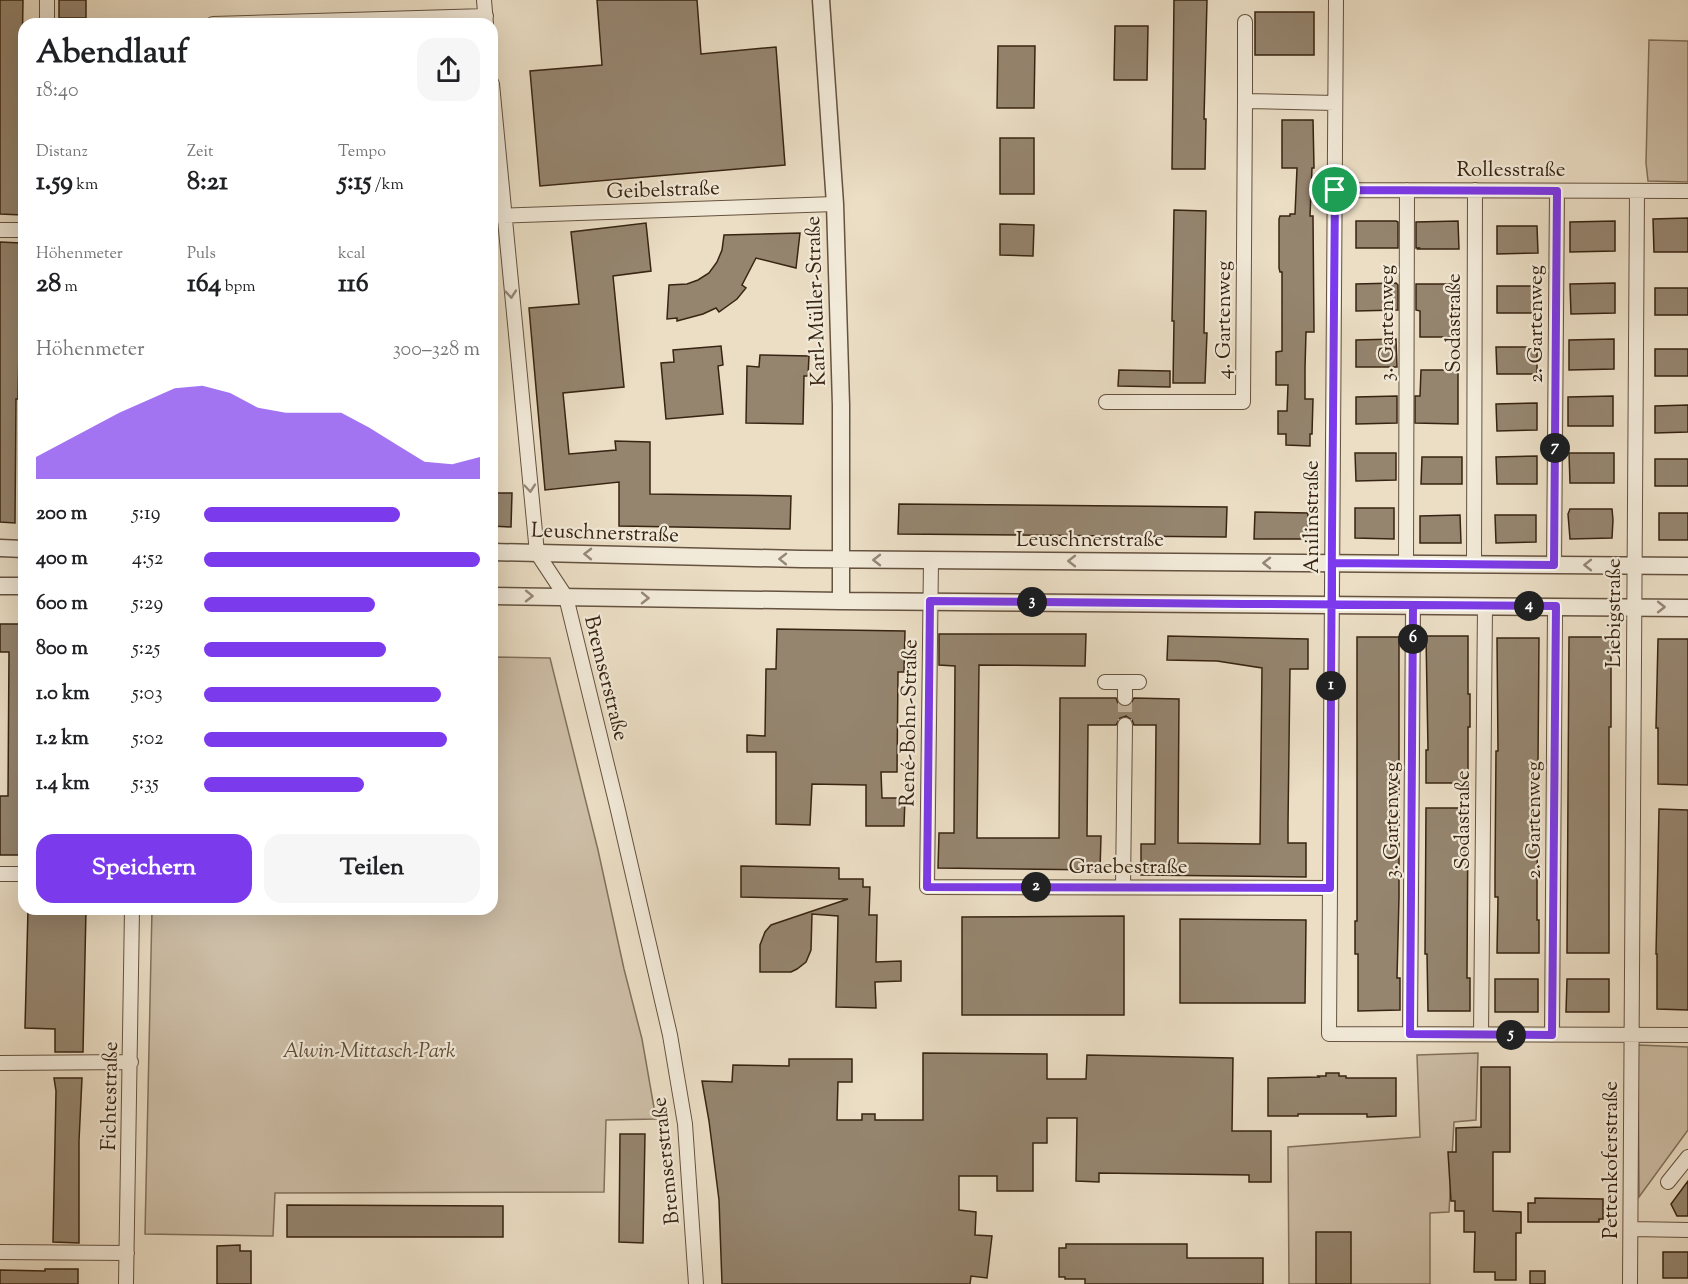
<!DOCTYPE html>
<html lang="de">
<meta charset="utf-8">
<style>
:root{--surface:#fff;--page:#f6f6f6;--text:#202124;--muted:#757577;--accent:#7c3aed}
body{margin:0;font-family:"Sorts Mill Goudy",serif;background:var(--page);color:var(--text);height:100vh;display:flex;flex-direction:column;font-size:22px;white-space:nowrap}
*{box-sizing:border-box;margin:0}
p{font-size:20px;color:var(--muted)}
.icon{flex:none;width:33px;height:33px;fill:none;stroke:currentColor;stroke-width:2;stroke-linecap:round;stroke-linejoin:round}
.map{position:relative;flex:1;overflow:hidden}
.panel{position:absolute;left:18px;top:18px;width:480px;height:897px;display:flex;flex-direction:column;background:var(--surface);border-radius:18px;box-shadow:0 6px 24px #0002}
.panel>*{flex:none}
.pin{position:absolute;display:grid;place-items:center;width:51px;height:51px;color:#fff;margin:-26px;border:3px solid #fff;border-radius:50%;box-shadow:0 2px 6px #0007}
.km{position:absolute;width:30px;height:30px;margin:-15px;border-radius:50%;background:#222;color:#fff;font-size:16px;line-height:30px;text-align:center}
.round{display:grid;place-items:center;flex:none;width:63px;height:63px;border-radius:18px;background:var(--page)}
.head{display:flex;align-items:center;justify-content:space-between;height:102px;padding:0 18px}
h1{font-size:33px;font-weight:700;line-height:45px}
.stats{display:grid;grid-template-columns:repeat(3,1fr);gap:9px;height:102px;padding:6px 18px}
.stats div{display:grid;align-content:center}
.stats b{font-size:26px;font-weight:700}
.stats small{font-size:16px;font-weight:400}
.stats p{font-size:16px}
.chart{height:168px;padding:12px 18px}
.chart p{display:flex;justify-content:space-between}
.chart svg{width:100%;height:108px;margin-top:6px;fill:var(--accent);opacity:.7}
.action{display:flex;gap:12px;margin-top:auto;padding:12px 18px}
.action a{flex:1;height:69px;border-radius:18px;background:var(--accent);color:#fff;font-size:24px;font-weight:700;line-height:69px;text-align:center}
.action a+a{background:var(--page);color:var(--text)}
ul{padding:0 18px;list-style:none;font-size:20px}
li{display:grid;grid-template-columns:96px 72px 1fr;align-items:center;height:45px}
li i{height:15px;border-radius:8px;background:var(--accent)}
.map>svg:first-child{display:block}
.green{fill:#cdbea7;stroke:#82715c;stroke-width:1.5}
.building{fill:#95856f;stroke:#382412;stroke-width:1.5}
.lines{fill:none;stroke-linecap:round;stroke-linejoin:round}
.minor-tunnel{stroke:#c7b9a1;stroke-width:14;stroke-dasharray:14 7;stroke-linecap:butt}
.minor-casing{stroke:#65523f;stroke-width:16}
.tertiary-casing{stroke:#65523f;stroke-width:19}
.minor{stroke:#f2ead9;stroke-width:14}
.tertiary{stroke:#f2ead9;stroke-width:16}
.oneway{stroke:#958776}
.route-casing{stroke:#fff;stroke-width:12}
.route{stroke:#7c3aed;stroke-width:8}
.labels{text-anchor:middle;stroke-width:4.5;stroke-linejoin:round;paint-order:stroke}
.street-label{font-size:21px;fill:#382412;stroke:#f2ead9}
.park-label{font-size:21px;font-style:italic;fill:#5d4a37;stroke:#f2ead9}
</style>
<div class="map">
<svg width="1688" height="1284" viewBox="0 0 1688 1284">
<rect width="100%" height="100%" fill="#ebdec5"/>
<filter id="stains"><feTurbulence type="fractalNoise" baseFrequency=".00333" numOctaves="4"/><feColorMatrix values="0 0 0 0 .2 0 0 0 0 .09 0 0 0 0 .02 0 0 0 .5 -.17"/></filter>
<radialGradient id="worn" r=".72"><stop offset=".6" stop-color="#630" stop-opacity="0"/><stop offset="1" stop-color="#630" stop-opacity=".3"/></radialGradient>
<path class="green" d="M1649,40L1688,41V182L1648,181L1646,163Z
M492,657L550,658L598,850L624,969L642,1039L656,1119L606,1120L604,1192L275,1193L273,1236L145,1234L152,909H492Z
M1638,1045L1688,1047V1130L1639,1197Z
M1478,1053L1476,1120L1454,1122L1449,1212L1430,1213V1284H1289L1288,1147L1420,1137L1417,1055Z"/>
<path class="building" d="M0,0H23L20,187H22V215L0,214Z
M59,0H86V18H59Z
M597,0H697L701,54L776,47L785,165L540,186L530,71L602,65Z
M1174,0H1207L1204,119H1206L1205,169H1172Z
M1255,12H1314V55H1255Z
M1115,26H1148L1147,80H1114Z
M998,46H1035L1034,108H997Z
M1282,120H1313L1314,168H1312L1310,216H1313L1314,332H1306L1305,368V399H1313L1312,434H1310V446L1286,445V434H1278V411H1287L1288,385H1276V352L1282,351V272H1280L1279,268V219L1280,216H1290V214H1295L1297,168H1282Z
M1000,138H1034V194H1000Z
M1174,210L1206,211L1204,333H1207L1205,383H1173L1174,321H1172Z
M1688,218V252H1654L1653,219Z
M1356,221H1396L1398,222V248H1356Z
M1458,221L1459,249H1418L1419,248H1416V222Z
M1615,221V251L1570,252V222Z
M646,223L651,271L613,276L624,387L563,393L569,454L616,450L615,441L650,442V494L791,496L790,529L619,526V482L545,490L529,308L579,304L571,232Z
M1000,224L1034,225L1033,256L1000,255Z
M1497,226H1537L1538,253L1497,254Z
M800,233L796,268L756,258L742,285L746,288L737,299L719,312L716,308L703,314L677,321V318L667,319L669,285L687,284L698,280L709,273L717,262L722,250L724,235Z
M0,242L21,243L18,399H16L15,523L0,522Z
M1396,283L1398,285V310L1356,311V284Z
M1615,283V313L1571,314L1570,284Z
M1416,284H1459L1457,337H1420V311L1416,310Z
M1497,286H1537V313H1497Z
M1655,288H1688V315H1655Z
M1396,339L1397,367H1356V340Z
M1614,339V369L1569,370V340Z
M721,346L723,365L718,366L723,414L666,419L661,363L674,362L673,350Z
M1496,347H1537V374H1497Z
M1655,349H1688V376H1655Z
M760,355L809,356L808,376H804L803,424L746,423L747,366L759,367Z
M1119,370L1170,371V387L1118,386Z
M1421,370H1458V424L1415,423V396H1420Z
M1397,396V423L1356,424V397Z
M1613,396V426H1568V397Z
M1537,403V430L1497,431L1496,404Z
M1688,405V432L1655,433V406Z
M1355,453H1396V480L1356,481Z
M1569,453H1614V483H1570Z
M1537,456V484H1497L1496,457Z
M1422,457H1462V484H1421Z
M1655,459H1688V486H1655Z
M492,493H512L511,527L492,526Z
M899,504L1227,507L1226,537L898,534Z
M1355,508H1394V539L1355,538Z
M1570,509H1612L1613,520L1612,538L1570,539L1568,514Z
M1255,512L1308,513L1307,539H1254Z
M1659,513H1688V540H1659Z
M1460,515L1461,543H1420V516Z
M1495,515H1536V542L1496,543Z
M0,624H24V855H0V796H8L9,652H0Z
M777,629L905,631L904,672H898L897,772H881L882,798H905L904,826H866V785L812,784L810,825L776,824V752H747V735L765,736L766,669H776Z
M939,634H1086L1085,666L979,665L977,838H1059L1060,698H1116L1118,703L1124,707L1130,705L1134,698L1179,699L1178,843L1260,844L1262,668L1217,661L1167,660L1168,636L1308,639V669H1290L1288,824V843H1306V877L1141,875V844H1155L1156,725H1134L1132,720L1126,716L1120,718L1116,725H1088L1087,836H1101L1100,870L938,868L939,833H954L955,666L939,665Z
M1426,636H1468V694H1470V727H1468V783H1426V750H1428Z
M1357,637H1399V897L1397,978H1400V1010L1358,1011V954H1355V921H1357Z
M1569,637H1611V727H1609V953H1567Z
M1497,638H1539L1537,888V920H1539V953H1497L1498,897H1495V873L1496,751H1498Z
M1658,639H1688V785L1658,784V728H1656Z
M1426,808H1468L1467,978H1470V1011H1428L1427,954H1425Z
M1659,809L1688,810V1010L1657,1009V954H1656Z
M741,866L839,868V879H863V887H870L869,915H877L876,962L901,961V981L875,982L876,1008L836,1007L838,916L812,914L811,950L806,962L797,969L791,972H760V945L765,932L771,925L848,899L741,897Z
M28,909H86L83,1052H55V1029L25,1028Z
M1124,916V1015H962V917Z
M1180,919L1306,920L1305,1003H1180Z
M1495,979H1538V1012H1495Z
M1567,979H1609V1012H1566Z
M923,1053L1047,1054V1079H1086L1087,1055L1233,1058L1232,1131H1271V1182H1249V1175L1099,1173V1182L1076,1181L1077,1118H1047V1143H1033V1191H997V1176H959V1210L976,1212L975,1235L992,1236L987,1278L971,1276L970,1284H722L719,1200L709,1121L702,1081L732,1082L733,1065L789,1066V1059H852V1082H838L837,1120H862V1114H875V1120H923Z
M1481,1067H1510V1152H1493V1211L1521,1212V1233H1516V1280H1495V1272H1474L1475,1232H1464V1211H1455V1201H1451L1448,1152H1456V1128L1481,1127Z
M1326,1073H1339V1076H1346V1078H1396V1116L1367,1117V1114H1298V1116H1268V1078L1319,1077L1318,1076H1326Z
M54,1078H82L79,1141V1243L53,1242L56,1091Z
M620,1134H645L643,1243L619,1242Z
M1688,1181V1216H1677L1671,1204Z
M1535,1198L1603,1199V1219H1599V1222H1528V1203H1535Z
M287,1205L503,1206V1237H287Z
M1316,1232H1351V1284H1316Z
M1066,1244H1187V1258H1263V1284H1085V1279H1065V1277H1059V1248H1066Z
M240,1245V1251H251V1284H217V1246Z
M1663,1252H1688V1278H1663Z
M45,1269H78V1284H0V1270L45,1271Z
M1530,1271H1545V1284H1530Z"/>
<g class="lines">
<path class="minor-tunnel" d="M1125,698V725"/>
<g class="minor-casing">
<path id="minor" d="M484,0L486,24
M1336,0L1329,1034L1688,1035
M1245,22V101
M47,24V0
M213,24L486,16
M492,84L537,553L566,597L617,806L670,1035L685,1124L696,1284
M1335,190L1688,191
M492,216L835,204
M0,230H24
M1106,402H1243L1245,101L1335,103
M931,560L927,887L1330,888
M1406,564L1407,190
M1474,564L1475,190
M1554,565L1557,191
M1105,682H1139
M1125,698V682
M0,874H24
M1123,887L1125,725
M1410,1034L1413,605
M1481,1034L1485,606
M1552,1035L1555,607
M0,1063L131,1062
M1668,1182L1688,1157
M1631,1229L1688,1230
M0,1252L127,1253
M126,1284L132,909
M1630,1284L1637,191"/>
</g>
<g class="tertiary-casing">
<path id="tertiary" d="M821,0L835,204L841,405V601
M0,548L24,549
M492,552L801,559L1688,566
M0,586H24
M492,596L841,601L1688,608"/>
</g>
<use href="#minor" class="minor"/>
<use href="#tertiary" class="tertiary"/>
</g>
<defs><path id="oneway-chevron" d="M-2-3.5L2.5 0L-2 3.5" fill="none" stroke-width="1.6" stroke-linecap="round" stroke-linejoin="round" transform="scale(1.5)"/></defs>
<g class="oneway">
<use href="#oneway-chevron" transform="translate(511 294) rotate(85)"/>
<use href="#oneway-chevron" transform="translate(530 488) rotate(85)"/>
<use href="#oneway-chevron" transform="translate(588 554) rotate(-179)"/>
<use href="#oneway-chevron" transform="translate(783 559) rotate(-179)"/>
<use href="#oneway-chevron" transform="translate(877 560) rotate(-180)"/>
<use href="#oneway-chevron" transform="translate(1072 561) rotate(-180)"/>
<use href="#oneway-chevron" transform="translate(1267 563) rotate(-180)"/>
<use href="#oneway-chevron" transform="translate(1588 565) rotate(-180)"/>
<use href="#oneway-chevron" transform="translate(529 596) rotate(1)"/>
<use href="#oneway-chevron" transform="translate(645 598) rotate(1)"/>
<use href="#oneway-chevron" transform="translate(1661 607)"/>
</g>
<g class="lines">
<g class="route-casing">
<path id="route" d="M1335,190L1332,534C1332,583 1331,633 1331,683L1330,888L927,887L930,601C1139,603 1347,605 1556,606L1552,1035L1410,1034L1413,605H1332V563L1554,565L1557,191L1335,190"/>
</g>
<use href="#route" class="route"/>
</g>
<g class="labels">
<g class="street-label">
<text x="1511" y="176">Rollesstraße</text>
<text transform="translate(663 189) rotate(-2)" y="7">Geibelstraße</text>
<text transform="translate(815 301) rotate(-92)" y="7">Karl-Müller-Straße</text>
<text transform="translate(1223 320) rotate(-90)" y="7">4. Gartenweg</text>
<text transform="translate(1386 323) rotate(-90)" y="7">3. Gartenweg</text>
<text transform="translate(1453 323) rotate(-90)" y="7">Sodastraße</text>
<text transform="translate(1535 324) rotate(-90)" y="7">2. Gartenweg</text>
<text transform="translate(1311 517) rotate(-90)" y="7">Anilinstraße</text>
<text transform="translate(605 532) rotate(2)" y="7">Leuschnerstraße</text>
<text x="1090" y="546">Leuschnerstraße</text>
<text transform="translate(1613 613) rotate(-90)" y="7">Liebigstraße</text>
<text transform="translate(607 678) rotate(76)" y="7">Bremserstraße</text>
<text transform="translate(908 723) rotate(-89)" y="7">René-Bohn-Straße</text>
<text transform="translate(1391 820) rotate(-90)" y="7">3. Gartenweg</text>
<text transform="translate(1462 820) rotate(-90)" y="7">Sodastraße</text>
<text transform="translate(1533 820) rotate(-90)" y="7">2. Gartenweg</text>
<text x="1128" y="873">Graebestraße</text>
<text transform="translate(109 1096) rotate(-89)" y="7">Fichtestraße</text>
<text transform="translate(1610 1160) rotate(-90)" y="7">Pettenkoferstraße</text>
<text transform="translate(665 1161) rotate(-96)" y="7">Bremserstraße</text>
</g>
<g class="park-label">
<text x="369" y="1057">Alwin-Mittasch-Park</text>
</g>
</g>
<rect width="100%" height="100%" filter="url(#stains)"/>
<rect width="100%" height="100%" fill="url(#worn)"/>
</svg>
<div class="pin" style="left:1335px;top:190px;background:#1e9e55"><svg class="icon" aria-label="arrive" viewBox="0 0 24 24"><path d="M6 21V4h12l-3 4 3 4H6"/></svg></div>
<b class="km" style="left:1331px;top:686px">1</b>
<b class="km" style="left:1036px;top:887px">2</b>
<b class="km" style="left:1032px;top:602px">3</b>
<b class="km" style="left:1529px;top:606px">4</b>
<b class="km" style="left:1511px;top:1035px">5</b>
<b class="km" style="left:1413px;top:639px">6</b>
<b class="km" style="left:1555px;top:448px">7</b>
<section class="panel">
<div class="head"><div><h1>Abendlauf</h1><p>18:40</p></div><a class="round"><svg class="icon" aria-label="share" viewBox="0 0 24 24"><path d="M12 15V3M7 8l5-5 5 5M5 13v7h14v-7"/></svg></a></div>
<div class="stats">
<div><p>Distanz</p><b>1.59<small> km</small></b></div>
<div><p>Zeit</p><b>8:21</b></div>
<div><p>Tempo</p><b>5:15<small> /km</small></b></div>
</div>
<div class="stats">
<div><p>Höhenmeter</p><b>28<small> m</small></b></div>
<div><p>Puls</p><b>164<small> bpm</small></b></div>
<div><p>kcal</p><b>116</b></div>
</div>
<div class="chart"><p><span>Höhenmeter</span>300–328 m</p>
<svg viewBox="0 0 160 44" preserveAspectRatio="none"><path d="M0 44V35L10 29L20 23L30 17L40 12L50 7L60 6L70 9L80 15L90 17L100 17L110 17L120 23L130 30L140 37L150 38L160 35V44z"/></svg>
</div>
<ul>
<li><b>200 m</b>5:19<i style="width:71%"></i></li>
<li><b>400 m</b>4:52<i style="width:100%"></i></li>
<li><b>600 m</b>5:29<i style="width:62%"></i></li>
<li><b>800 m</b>5:25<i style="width:66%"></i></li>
<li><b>1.0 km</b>5:03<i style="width:86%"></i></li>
<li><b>1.2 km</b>5:02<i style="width:88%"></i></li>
<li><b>1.4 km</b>5:35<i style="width:58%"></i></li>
</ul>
<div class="action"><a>Speichern</a><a>Teilen</a></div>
</section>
</div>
